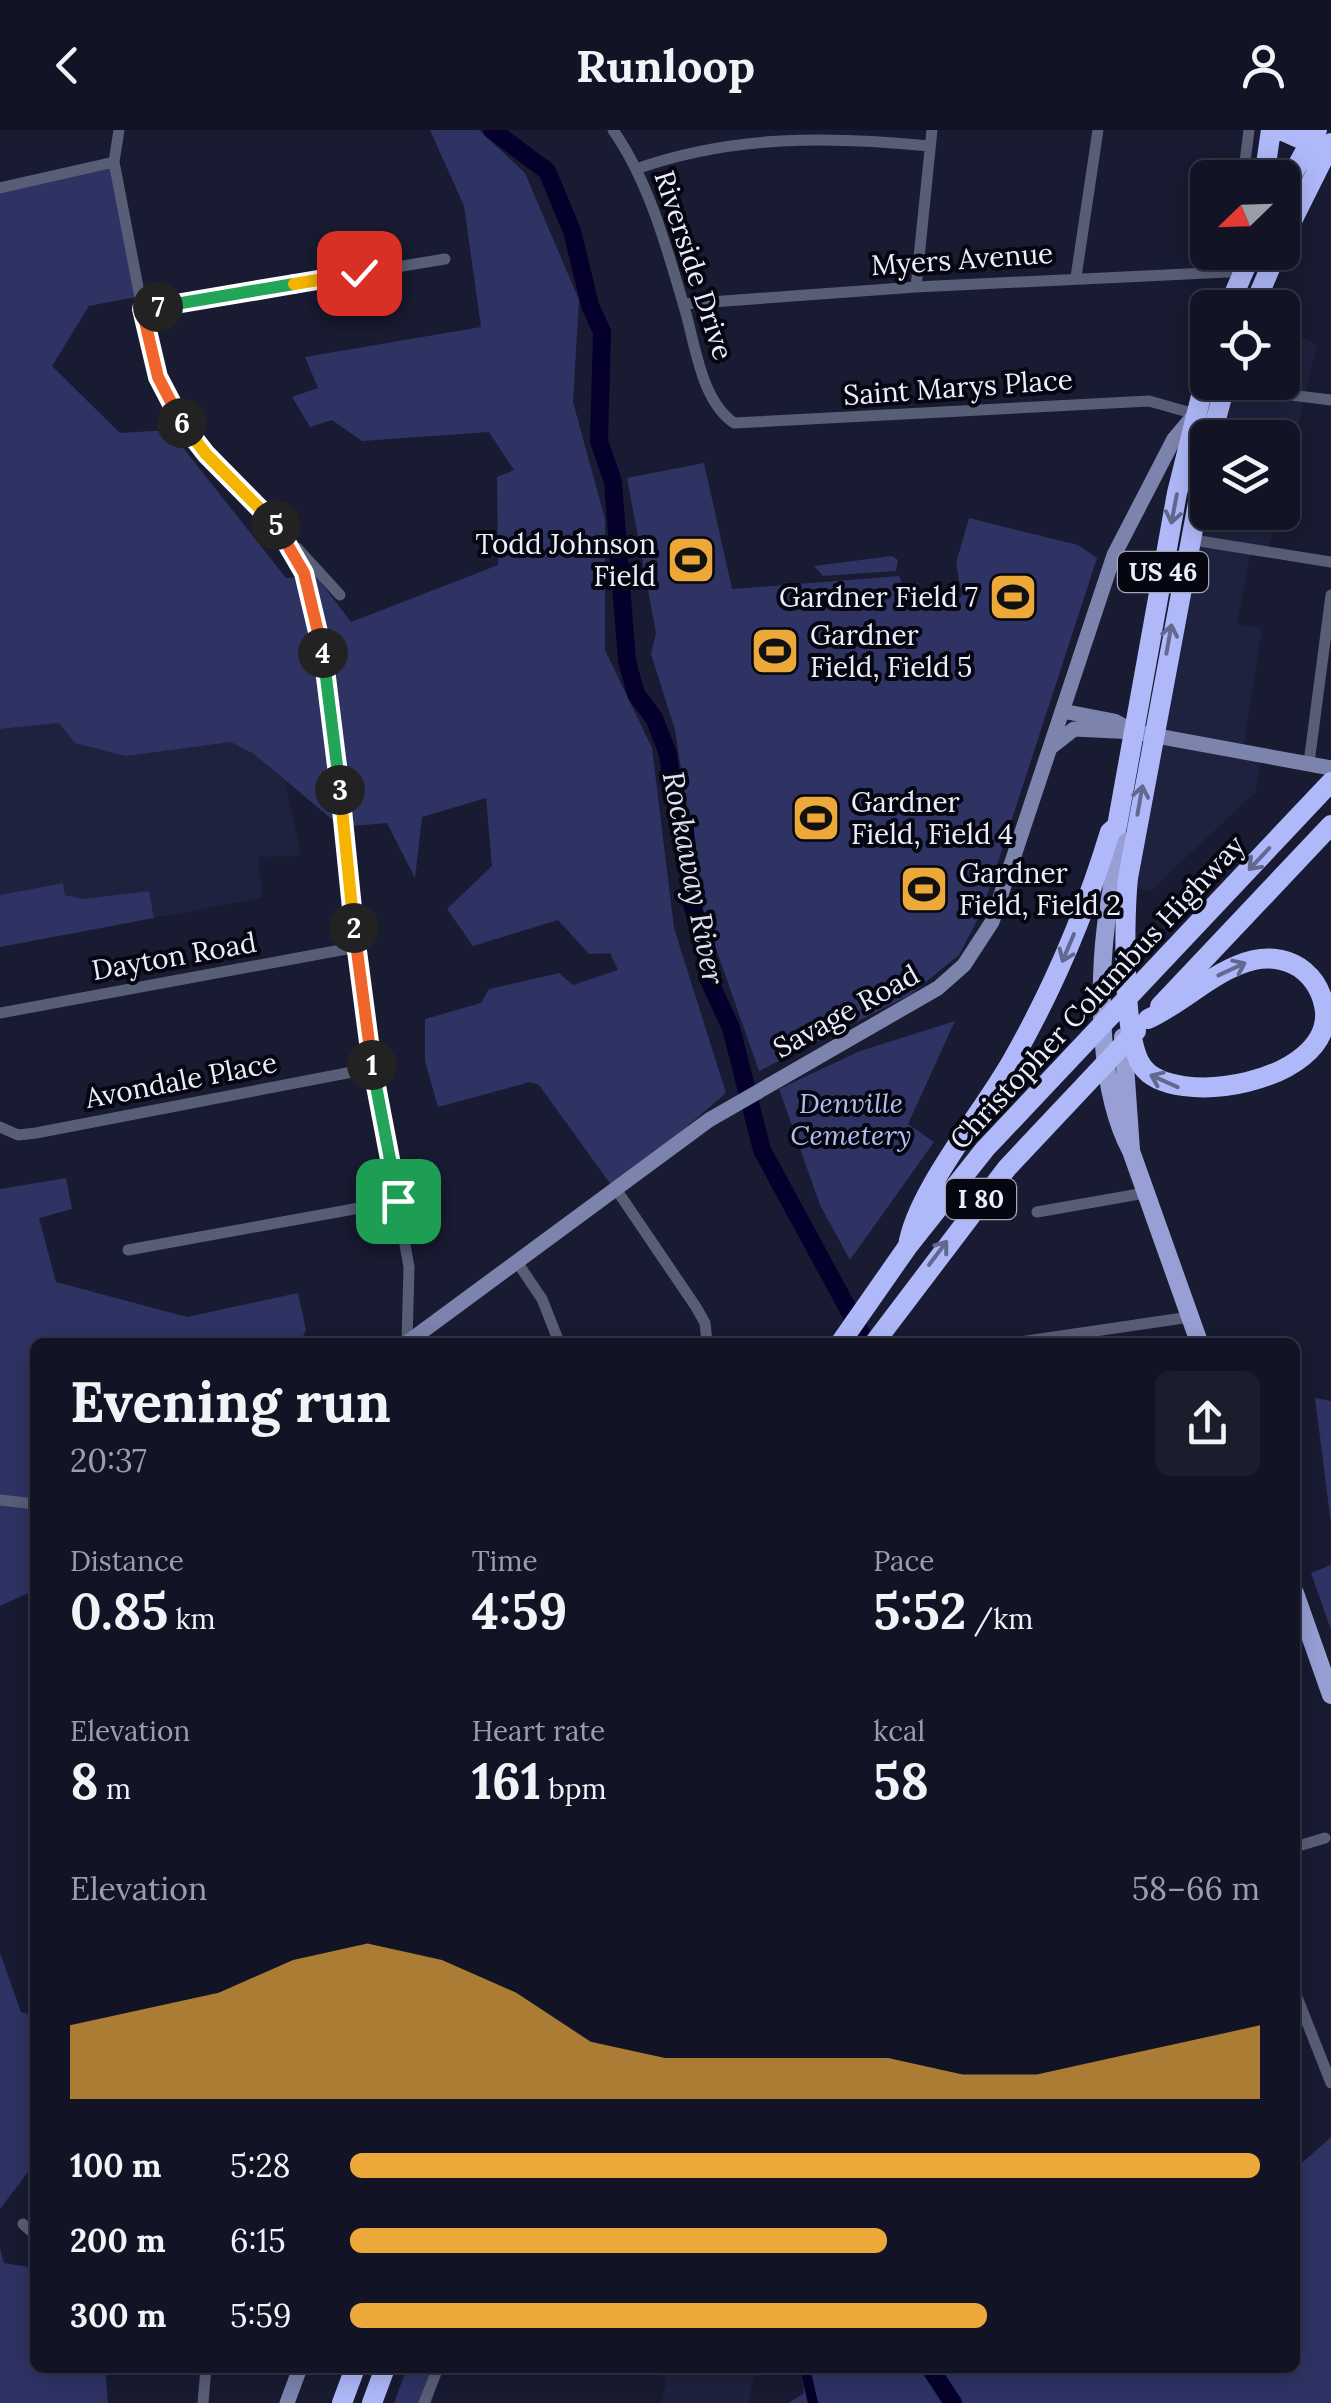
<!DOCTYPE html>
<meta charset="utf-8">
<style>
:root{--surface:#121425;--page:#1b1d2d;--text:#f1f3f6;--muted:#9c9ea7;--line:#313342;--accent:#eca93a}
body{margin:0;font-family:Lora,serif;background:var(--page);color:var(--text);height:100vh;display:flex;flex-direction:column;font-size:38px;white-space:nowrap}
*{box-sizing:border-box;margin:0}
p{font-size:32px;color:var(--muted)}
.icon{flex:none;width:55px;height:55px;fill:none;stroke:currentColor;stroke-width:2;stroke-linecap:round;stroke-linejoin:round}
.map{position:relative;flex:1;overflow:hidden}
.drawer{position:absolute;left:30px;top:1208px;width:1270px;height:1035px;display:flex;flex-direction:column;background:var(--surface);border-radius:15px;box-shadow:0 5px 25px #0003,0 0 0 2px var(--line)}
.drawer>*{flex:none}
.needle{width:65px;rotate:247deg}
.controls{position:absolute;left:1190px;top:30px;display:grid;gap:20px}
.controls a{display:grid;place-items:center;width:110px;height:110px;border-radius:15px;background:var(--surface);box-shadow:0 5px 25px #0003,0 0 0 2px var(--line);font-size:50px}
.pin{position:absolute;display:grid;place-items:center;width:85px;height:85px;color:#fff;margin:-42px;border-radius:20px;box-shadow:0 5px 15px #0006}
.km{position:absolute;width:50px;height:50px;margin:-25px;border-radius:50%;background:#222;color:#fff;font-size:28px;line-height:50px;text-align:center}
.round{display:grid;place-items:center;flex:none;width:105px;height:105px;border-radius:15px;background:var(--page)}
.headline{display:flex;align-items:center;justify-content:space-between;height:170px;padding:0 40px}
h1{font-size:55px;font-weight:700;line-height:75px}
.metrics{display:grid;grid-template-columns:repeat(3,1fr);gap:15px;height:170px;padding:10px 40px}
.metrics div{display:grid;align-content:center}
.metrics b{font-size:50px;font-weight:700}
.metrics small{font-size:28px;font-weight:400}
.metrics p{font-size:28px}
.chart{height:280px;padding:20px 40px}
.chart p{display:flex;justify-content:space-between}
.chart svg{width:100%;height:180px;margin-top:10px;fill:var(--accent);opacity:.7}
ul{padding:0 40px;list-style:none;font-size:32px}
li{display:grid;grid-template-columns:160px 120px 1fr;align-items:center;height:75px}
li i{height:25px;border-radius:12px;background:var(--accent)}
header{display:flex;justify-content:space-between;align-items:center;height:130px;padding:0 40px;background:var(--surface);font-size:45px;font-weight:700}
.map>svg:first-child{display:block}
.built{fill:#1f223e}
.green{fill:#2e3364}
.lines{fill:none;stroke-linecap:round;stroke-linejoin:round}
.canal{stroke:#05002b;stroke-width:10}
.river{stroke:#05002b;stroke-width:18}
.street{stroke:#595e77;stroke-width:11}
.secondary{stroke:#7c83ac;stroke-width:15}
.primary{stroke:#979fd4;stroke-width:18}
.highway{stroke:#afb9f9;stroke-width:20}
.oneway{stroke:#626890}
.split-1-casing{stroke:#fff;stroke-width:20}
.split-2-casing{stroke:#fff;stroke-width:20}
.split-3-casing{stroke:#fff;stroke-width:20}
.split-4-casing{stroke:#fff;stroke-width:20}
.split-5-casing{stroke:#fff;stroke-width:20}
.split-6-casing{stroke:#fff;stroke-width:20}
.split-7-casing{stroke:#fff;stroke-width:20}
.split-8-casing{stroke:#fff;stroke-width:20}
.split-9-casing{stroke:#fff;stroke-width:20}
.split-1{stroke:#22a559;stroke-width:12}
.split-2{stroke:#f0652b;stroke-width:12}
.split-3{stroke:#f5b400;stroke-width:12}
.split-4{stroke:#22a559;stroke-width:12}
.split-5{stroke:#f0652b;stroke-width:12}
.split-6{stroke:#f5b400;stroke-width:12}
.split-7{stroke:#f0652b;stroke-width:12}
.split-8{stroke:#22a559;stroke-width:12}
.split-9{stroke:#f5b400;stroke-width:12}
.labels{text-anchor:middle;stroke-width:8;stroke-linejoin:round;paint-order:stroke}
.shield{fill:#050610;stroke:#a5a8b6;stroke-width:2.5}
.shield-label{font-size:25px;font-weight:bold;fill:#eaeefd}
.street-label{font-size:28px;fill:#eaeefd;stroke:#050610}
.poi-label{font-size:28px;fill:#eaeefd;stroke:#050610;text-anchor:start}
.park-label{font-size:28px;font-style:italic;fill:#b4bdf0;stroke:#050610}
.water-label{font-size:30px;font-style:italic;fill:#dde0f2;stroke:#050610}
</style>
<header><svg class="icon" aria-label="back" viewBox="0 0 24 24"><path d="M15 5l-7 7 7 7"/></svg>Runloop<svg class="icon" aria-label="person" viewBox="0 0 24 24"><circle cx="12" cy="8" r="4"/><path d="M4 21q1-7 8-7t8 7"/></svg></header>
<div class="map">
<svg width="1331" height="2273" viewBox="0 0 1331 2273">
<rect width="100%" height="100%" fill="#181b31"/>
<path class="built" d="M1283,199L1317,215L1283,360L1282,308H1217L1231,253L1282,252Z
M1207,348L1208,382L1278,383L1268,424H1250L1237,494L1262,499L1243,618L1261,622L1256,662L1150,761L1132,757Z
M59,593L126,626L231,612L254,623L285,651L301,726L258,727L263,768L154,788L149,761L83,769L65,765L63,753L0,765V599Z
M655,2238H751L754,2244L749,2273H662L666,2249Z"/>
<path class="green" d="M430,0H479L525,43L579,170L573,272L605,389V520L652,618L674,798L726,963L614,1059L539,955L530,952L438,977L425,931V889L481,873L489,859L559,843L573,855L618,840L610,823L589,824L558,790L473,816L447,779L492,736L486,668L422,687L415,748L387,693L341,697L254,624L231,612L126,626L75,613L59,593L0,599V60L111,31L141,166L89,176L52,236L120,303L169,300L286,448L316,446L351,492L498,435L497,347L514,340L489,302L362,311L332,290L310,297L292,267L318,258L305,227L481,197L464,76Z
M704,333L732,459L899,446L902,453H918L920,469L962,467L956,433L969,388L1078,415L1097,428L982,781L959,825L910,865L759,941L703,782L675,600L651,524L656,503L627,348Z
M892,426L898,430L896,441L823,446L814,436Z
M63,753L65,765L83,769L149,761L154,788L0,817V765Z
M955,891L908,994L934,1012L850,1130L820,1075L779,959L860,921Z
M66,1048L72,1079L39,1088L56,1152L187,1187L298,1163L306,1200L300,1212H35V1460L0,1476V1059Z
M1315,1268L1331,1271V1394Z
M1331,1435V1500L1311,1443Z
M0,1823L21,1882L35,1886V2033L0,2079Z
M1331,2007V2273H789L804,2263L801,2238H1295V2039Z
M0,2118L4,2133L35,2138V2238H105L108,2273H0Z
M407,2238H443L431,2273H394Z"/>
<g class="lines">
<path class="canal" d="M805,2238L813,2273"/>
<path class="river" d="M492,0L547,41L572,101L590,175L602,202L599,311L613,352L627,531L636,564L654,588L668,624L674,669L685,700L691,771L707,824L708,848L731,898L762,1020L866,1212
M930,2238L953,2273"/>
<path class="street" d="M119,0L114,32L148,209L167,269L206,325L284,403L304,443L327,543L367,901L409,1137L407,1212
M613,0C648,50 666,115 683,173C695,211 700,270 734,293L1149,271L1195,284
M636,39C732,5 829,6 930,16
M1243,48L1249,0
M0,58L114,32
M1228,142L1232,122
M1076,147L1098,0
M916,157L932,0
M684,174L916,157L1228,142
M142,179L445,129
M1225,257L1331,270
M1187,409L1331,432
M297,418L340,465
M1309,633L1331,465
M0,883L357,817
M0,997L18,1005L36,1003L373,938
M616,1059L696,1177L705,1193L707,1212
M1037,1082L1145,1063
M128,1120L398,1071
M517,1132L542,1169L559,1212
M1020,1212L1190,1187
M0,1370L35,1374
M1295,1510L1301,1487
M1295,1717L1325,1708
M1295,1862L1331,1953
M23,2094L35,2105
M203,2273L206,2238
M424,2273L438,2238"/>
<path class="secondary" d="M1062,581L1114,591L1135,602L1331,638
M1051,617L1074,599L1135,602
M408,1212L709,990L938,858L964,835L992,792L1114,425L1174,309L1195,284
M287,2273L300,2238"/>
<path class="primary" d="M1117,696C1119,728 1110,764 1106,795C1098,861 1099,962 1131,1021L1199,1212
M1123,907L1131,1020
M1295,1463L1331,1565"/>
<path class="highway" d="M1281,0L1310,13
M1264,48L1271,0
M1282,63L1317,0
M1282,111L1331,13
M1228,178L1252,122
M1253,178L1277,122
M1211,308L1226,252
M1160,876L1331,695
M1148,889C1185,872 1215,839 1254,830C1272,826 1291,830 1304,841C1316,851 1323,866 1325,881C1331,953 1172,980 1142,936C1122,908 1124,785 1128,748L1208,319
M908,1116C916,1062 984,981 1013,929C1054,857 1086,781 1110,702L1117,696L1177,363L1208,238
M841,1212L908,1116L985,1019L1331,652
M875,1212L1007,1038L1136,901
M342,2273L355,2238
M372,2273L385,2238"/>
</g>
<defs><path id="oneway-shaft" d="M-6 0H5M1.5-3L5.5 0L1.5 3" fill="none" stroke-width="1.6" stroke-linecap="round" stroke-linejoin="round" transform="scale(2.5)"/></defs>
<g class="oneway">
<use href="#oneway-shaft" transform="translate(1174 379) rotate(101)"/>
<use href="#oneway-shaft" transform="translate(1169 509) rotate(-80)"/>
<use href="#oneway-shaft" transform="translate(1140 670) rotate(-80)"/>
<use href="#oneway-shaft" transform="translate(1259 729) rotate(133)"/>
<use href="#oneway-shaft" transform="translate(1068 818) rotate(113)"/>
<use href="#oneway-shaft" transform="translate(1232 839) rotate(-25)"/>
<use href="#oneway-shaft" transform="translate(1164 951) rotate(-156)"/>
<use href="#oneway-shaft" transform="translate(938 1123) rotate(-53)"/>
</g>
<g class="lines">
<g class="split-1-casing">
<path id="split-1" d="M372,935L398,1071"/>
</g>
<g class="split-2-casing">
<path id="split-2" d="M354,798L372,935"/>
</g>
<g class="split-3-casing">
<path id="split-3" d="M340,660L354,798"/>
</g>
<g class="split-4-casing">
<path id="split-4" d="M323,523L340,660"/>
</g>
<g class="split-5-casing">
<path id="split-5" d="M276,395L304,443L323,523"/>
</g>
<g class="split-6-casing">
<path id="split-6" d="M182,293L206,324L276,395"/>
</g>
<g class="split-7-casing">
<path id="split-7" d="M158,177L142,179L158,247L182,293"/>
</g>
<g class="split-8-casing">
<path id="split-8" d="M158,177L294,154"/>
</g>
<g class="split-9-casing">
<path id="split-9" d="M294,154L359,143"/>
</g>
<use href="#split-1" class="split-1"/>
<use href="#split-2" class="split-2"/>
<use href="#split-3" class="split-3"/>
<use href="#split-4" class="split-4"/>
<use href="#split-5" class="split-5"/>
<use href="#split-6" class="split-6"/>
<use href="#split-7" class="split-7"/>
<use href="#split-8" class="split-8"/>
<use href="#split-9" class="split-9"/>
</g>
<defs>
<g id="stadium-square" transform="scale(2.5)"><rect x="-9" y="-9" width="18" height="18" rx="4" fill="#eca93a" stroke="#050610"/><path d="M0-5a6.5 5 0 1 0 0 10a6.5 5 0 1 0 0-10ZM-3.5-1.8h7v3.6h-7Z" fill="#111"/></g>
</defs>
<g fill-rule="evenodd">
<use href="#stadium-square" x="691" y="430"/>
<use href="#stadium-square" x="1013" y="467"/>
<use href="#stadium-square" x="775" y="521"/>
<use href="#stadium-square" x="816" y="688"/>
<use href="#stadium-square" x="924" y="759"/>
</g>
<g class="labels">
<g class="shield">
<rect x="1118" y="422" width="90" height="40" rx="8"/>
<rect x="946" y="1049" width="70" height="40" rx="8"/>
</g>
<g class="shield-label">
<text x="1163" y="451">US 46</text>
<text x="981" y="1078">I 80</text>
</g>
<g class="street-label">
<text transform="translate(962 129) rotate(-4)" y="10">Myers Avenue</text>
<text transform="translate(694 135) rotate(72)" y="10">Riverside Drive</text>
<text transform="translate(958 257) rotate(-4)" y="10">Saint Marys Place</text>
<text transform="translate(174 826) rotate(-10)" y="10">Dayton Road</text>
<text transform="translate(1097 862) rotate(-47)" y="10">Christopher Columbus Highway</text>
<text transform="translate(846 881) rotate(-29)" y="10">Savage Road</text>
<text transform="translate(181 950) rotate(-11)" y="10">Avondale Place</text>
</g>
<g class="poi-label">
<text x="656" y="424" text-anchor="end">Todd Johnson<tspan x="656" dy="32">Field</tspan></text>
<text x="978" y="477" text-anchor="end">Gardner Field 7</text>
<text x="810" y="515">Gardner<tspan x="810" dy="32">Field, Field 5</tspan></text>
<text x="851" y="682">Gardner<tspan x="851" dy="32">Field, Field 4</tspan></text>
<text x="959" y="753">Gardner<tspan x="959" dy="32">Field, Field 2</tspan></text>
</g>
<g class="park-label">
<text x="851" y="983">Denville<tspan x="851" dy="32">Cemetery</tspan></text>
</g>
<g class="water-label">
<text transform="translate(693 748) rotate(79)" y="10">Rockaway River</text>
</g>
</g>
</svg>
<div class="controls">
<a><svg class="needle" viewBox="-14 -14 28 28"><path d="M0-13l5 13h-10z" fill="#e53935"/><path d="M0 13l5-13h-10z" fill="#9c9ea7"/></svg></a>
<a><svg class="icon" aria-label="locate" viewBox="0 0 24 24"><circle cx="12" cy="12" r="6"/><path d="M12 2v4M12 18v4M2 12h4M18 12h4"/></svg></a>
<a><svg class="icon" aria-label="layers" viewBox="0 0 24 24"><path d="M12 4l9 5-9 5-9-5zM3 14l9 5 9-5"/></svg></a>
</div>
<div class="pin" style="left:398px;top:1071px;background:#1e9e55"><svg class="icon" aria-label="arrive" viewBox="0 0 24 24"><path d="M6 21V4h12l-3 4 3 4H6"/></svg></div>
<div class="pin" style="left:359px;top:143px;background:#d93025"><svg class="icon" aria-label="check" viewBox="0 0 24 24"><path d="M5 12l5 5 9-10"/></svg></div>
<b class="km" style="left:372px;top:935px">1</b>
<b class="km" style="left:354px;top:798px">2</b>
<b class="km" style="left:340px;top:660px">3</b>
<b class="km" style="left:323px;top:523px">4</b>
<b class="km" style="left:276px;top:395px">5</b>
<b class="km" style="left:182px;top:293px">6</b>
<b class="km" style="left:158px;top:177px">7</b>
<section class="drawer">
<div class="headline"><div><h1>Evening run</h1><p>20:37</p></div><a class="round"><svg class="icon" aria-label="share" viewBox="0 0 24 24"><path d="M12 15V3M7 8l5-5 5 5M5 13v7h14v-7"/></svg></a></div>
<div class="metrics">
<div><p>Distance</p><b>0.85<small> km</small></b></div>
<div><p>Time</p><b>4:59</b></div>
<div><p>Pace</p><b>5:52<small> /km</small></b></div>
</div>
<div class="metrics">
<div><p>Elevation</p><b>8<small> m</small></b></div>
<div><p>Heart rate</p><b>161<small> bpm</small></b></div>
<div><p>kcal</p><b>58</b></div>
</div>
<div class="chart"><p><span>Elevation</span>58–66 m</p>
<svg viewBox="0 0 160 44" preserveAspectRatio="none"><path d="M0 44V26L10 22L20 18L30 10L40 6L50 10L60 18L70 30L80 34L90 34L100 34L110 34L120 38L130 38L140 34L150 30L160 26V44z"/></svg>
</div>
<ul>
<li><b>100 m</b>5:28<i style="width:100%"></i></li>
<li><b>200 m</b>6:15<i style="width:59%"></i></li>
<li><b>300 m</b>5:59<i style="width:70%"></i></li>
</ul>
</section>
</div>
